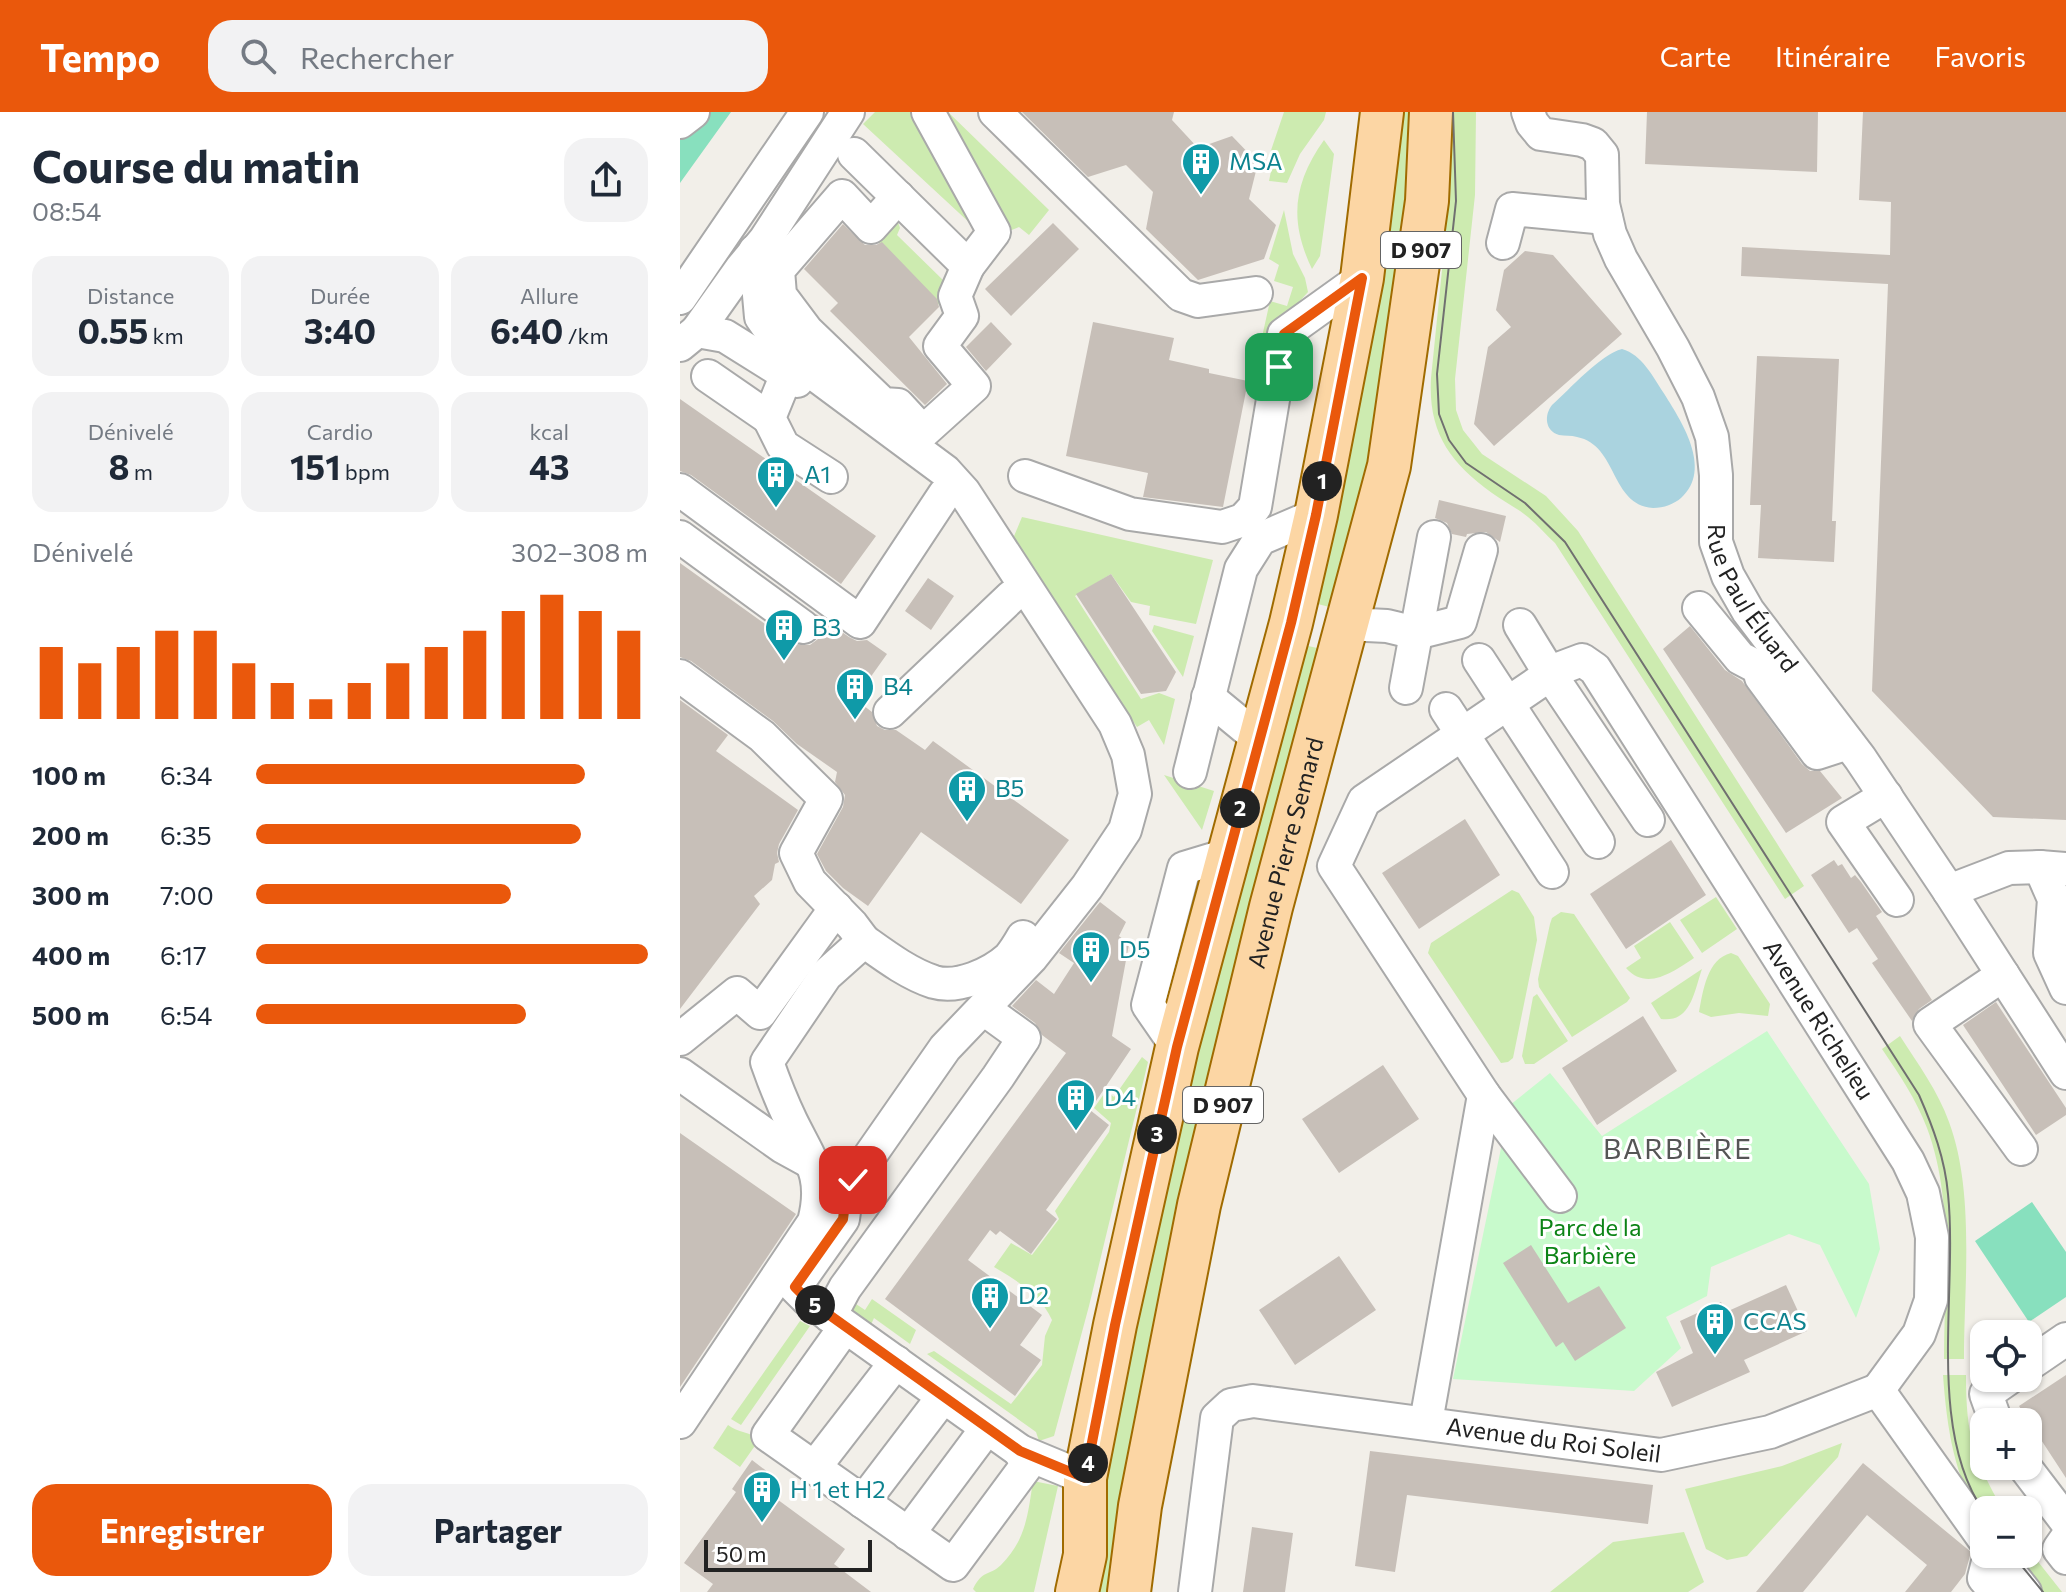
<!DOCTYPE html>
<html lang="fr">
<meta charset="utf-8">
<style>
:root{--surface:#fff;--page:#f2f2f3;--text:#1f2937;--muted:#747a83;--accent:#ea580c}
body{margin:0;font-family:Commissioner,sans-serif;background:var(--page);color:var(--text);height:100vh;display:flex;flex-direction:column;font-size:30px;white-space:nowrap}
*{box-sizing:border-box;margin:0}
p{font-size:26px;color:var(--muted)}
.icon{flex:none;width:44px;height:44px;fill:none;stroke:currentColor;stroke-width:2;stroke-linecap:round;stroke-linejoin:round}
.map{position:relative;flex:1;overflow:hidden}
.panel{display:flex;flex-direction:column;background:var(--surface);width:680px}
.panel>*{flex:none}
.fabs{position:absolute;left:1290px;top:1208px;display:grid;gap:16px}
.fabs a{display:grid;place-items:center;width:72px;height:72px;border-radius:16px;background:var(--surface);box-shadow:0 2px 6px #0004;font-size:40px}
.scale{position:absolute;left:24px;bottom:20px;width:168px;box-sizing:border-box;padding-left:8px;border:4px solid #222;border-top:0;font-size:22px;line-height:28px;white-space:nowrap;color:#222;-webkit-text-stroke:6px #fff;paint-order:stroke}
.pin{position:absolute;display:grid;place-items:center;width:68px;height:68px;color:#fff;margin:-34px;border-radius:16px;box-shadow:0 4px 12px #0006}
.km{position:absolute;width:40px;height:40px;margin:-20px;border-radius:50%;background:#222;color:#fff;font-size:22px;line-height:40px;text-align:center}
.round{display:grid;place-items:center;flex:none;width:84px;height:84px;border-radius:24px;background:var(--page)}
.summary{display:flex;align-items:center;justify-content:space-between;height:136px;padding:0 32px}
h1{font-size:44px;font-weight:700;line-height:60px}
.stats{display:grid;grid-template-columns:repeat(3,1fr);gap:12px;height:136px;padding:8px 32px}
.stats div{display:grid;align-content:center;border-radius:20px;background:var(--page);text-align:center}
.stats b{font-size:34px;font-weight:700}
.stats small{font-size:22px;font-weight:400}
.stats p{font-size:22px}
.chart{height:224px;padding:16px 32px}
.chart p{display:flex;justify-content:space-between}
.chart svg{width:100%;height:144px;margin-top:8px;stroke:var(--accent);stroke-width:6}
.button{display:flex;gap:16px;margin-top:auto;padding:16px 32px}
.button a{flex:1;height:92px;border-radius:24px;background:var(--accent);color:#fff;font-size:32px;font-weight:700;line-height:92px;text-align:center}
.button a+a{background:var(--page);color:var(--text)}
ul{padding:0 32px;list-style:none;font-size:26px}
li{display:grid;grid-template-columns:128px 96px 1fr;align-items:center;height:60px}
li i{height:20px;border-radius:10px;background:var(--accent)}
header{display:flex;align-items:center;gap:48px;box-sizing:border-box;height:112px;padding:0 40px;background:var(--accent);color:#fff}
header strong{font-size:38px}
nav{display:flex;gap:44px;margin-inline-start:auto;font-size:28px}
.search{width:560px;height:72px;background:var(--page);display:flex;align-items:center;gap:20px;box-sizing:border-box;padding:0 28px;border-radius:24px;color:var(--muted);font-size:30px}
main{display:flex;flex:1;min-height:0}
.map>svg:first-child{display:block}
.grass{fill:#cdebb0}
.park{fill:#c8facc}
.pitch{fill:#88e0be}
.water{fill:#aad3df}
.building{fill:#c7bfb8}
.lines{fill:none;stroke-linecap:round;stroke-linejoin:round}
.minor-casing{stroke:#a9a9a9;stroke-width:36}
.major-casing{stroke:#a06b00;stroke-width:46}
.minor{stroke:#fff;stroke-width:32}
.major{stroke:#fcd6a4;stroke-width:42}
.tram{stroke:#707070;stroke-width:2}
.route-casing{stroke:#fff;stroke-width:16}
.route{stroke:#ea580c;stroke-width:10}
.labels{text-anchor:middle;stroke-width:6;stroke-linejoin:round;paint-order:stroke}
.shield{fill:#fff;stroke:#646464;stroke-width:2}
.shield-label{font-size:22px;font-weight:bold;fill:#222}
.culture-label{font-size:24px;fill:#0d838f;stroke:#fff;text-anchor:start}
.street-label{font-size:24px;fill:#222;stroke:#fff}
.park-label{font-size:24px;fill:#0c8416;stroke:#fff}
.quarter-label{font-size:28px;letter-spacing:2px;fill:#555;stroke:#fff}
</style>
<header>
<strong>Tempo</strong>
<div class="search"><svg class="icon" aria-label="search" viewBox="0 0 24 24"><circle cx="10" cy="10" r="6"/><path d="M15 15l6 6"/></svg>Rechercher</div>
<nav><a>Carte</a><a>Itinéraire</a><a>Favoris</a></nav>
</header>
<main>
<section class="panel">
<div class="summary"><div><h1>Course du matin</h1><p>08:54</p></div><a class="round"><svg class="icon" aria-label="share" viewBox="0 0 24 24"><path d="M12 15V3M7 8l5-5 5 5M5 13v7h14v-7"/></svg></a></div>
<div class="stats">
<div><p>Distance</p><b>0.55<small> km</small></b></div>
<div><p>Durée</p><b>3:40</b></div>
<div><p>Allure</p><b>6:40<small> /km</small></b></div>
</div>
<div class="stats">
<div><p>Dénivelé</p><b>8<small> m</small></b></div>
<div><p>Cardio</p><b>151<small> bpm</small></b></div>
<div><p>kcal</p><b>43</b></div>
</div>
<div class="chart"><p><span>Dénivelé</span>302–308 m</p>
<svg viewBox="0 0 160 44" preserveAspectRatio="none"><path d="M5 44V22M15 44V27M25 44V22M35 44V17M45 44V17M55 44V27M65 44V33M75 44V38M85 44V33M95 44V27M105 44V22M115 44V17M125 44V11M135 44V6M145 44V11M155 44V17"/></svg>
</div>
<ul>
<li><b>100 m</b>6:34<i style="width:84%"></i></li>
<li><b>200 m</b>6:35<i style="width:83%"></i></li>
<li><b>300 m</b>7:00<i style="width:65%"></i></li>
<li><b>400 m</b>6:17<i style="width:100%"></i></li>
<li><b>500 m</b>6:54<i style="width:69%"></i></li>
</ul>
<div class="button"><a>Enregistrer</a><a>Partager</a></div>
</section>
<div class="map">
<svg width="1386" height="1480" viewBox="0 0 1386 1480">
<rect width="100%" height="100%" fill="#f2efe9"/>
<path class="grass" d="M195,0H233L292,113L183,12Z
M261,0H268L369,98L349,123L339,115L324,121Z
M604,0H646L644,8L620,42L607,71L589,69L592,54L588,47Z
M714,0H734L705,271L661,498L634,491Z
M764,0H796L795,83L775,267L776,298L783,318L802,342L866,384L898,419L1124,774L1105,787L875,431C866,423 858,413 848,405C837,396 823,389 812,381C769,350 748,320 751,266L766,119L754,117Z
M644,28L654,42L640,144L632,157C609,109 613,72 644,28Z
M604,98L613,142L625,166L628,180L587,226L582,225L590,189L607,194L613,175L594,169L599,153L589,147Z
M213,108L218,110L220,116L217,123L265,170L264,198L198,130Z
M342,405L533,448L516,512L469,503L470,494L451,490L431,462L395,484L461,587L479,581L495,587L484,633L469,608L457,615L332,429Z
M474,513L514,524L503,565L472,519Z
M624,533L650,539L434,1480H409C455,1159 541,846 624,533Z
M484,663L534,679L522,718Z
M832,778L839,781L854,805L857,828L833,946L828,950L821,951L748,841L751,831Z
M1036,785L1057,817L1022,841L1000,808Z
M881,800L894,802L950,886L947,890L892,925L859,875L858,867L870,812L872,806Z
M990,810L1014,846C994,859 967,880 946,856L961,846L954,834Z
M1051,841L1058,844L1090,892L1088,904L1059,901L1031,905L1019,900C1023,879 1027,847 1051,841Z
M1022,857C1014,880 1011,911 981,907L971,891Z
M857,882L888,929L854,952H845L842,944L853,885Z
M1220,924C1238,952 1258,979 1269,1010C1295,1080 1284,1173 1284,1247H1264C1264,1172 1274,1088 1247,1016C1236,987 1219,962 1202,937Z
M462,945L468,950L409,1194L374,1324L359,1329L356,1320L247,1242L254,1239L331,1292L362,1253L365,1224L372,1208C361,1183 336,1168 314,1155L331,1131L352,1143L379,1107L375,1099L429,1020L431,1011L414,996L426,979L434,985Z
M192,1187L236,1218L230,1232L194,1206L189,1217L170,1201V1188L185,1198Z
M120,1209L130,1214L61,1313L51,1307Z
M1263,1263H1286C1286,1324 1293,1345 1323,1398H1304V1412C1274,1366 1267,1317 1263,1263Z
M48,1313C58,1321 70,1319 79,1328L60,1355L33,1336Z
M1162,1331L1158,1345L1067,1444L1047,1448L1026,1437L1005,1377L1102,1354Z
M353,1369L378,1374L354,1480H296L293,1477C303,1457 308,1465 321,1453C346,1428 348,1402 353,1369Z
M1004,1420L1024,1470L1008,1480H870L933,1430Z
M1348,1437L1382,1480H1354L1325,1442H1348Z"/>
<path class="park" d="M1087,919L1189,1072L1200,1137L1176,1206L1140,1133L1109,1122L1031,1155L1027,1184L986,1205L1001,1236L954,1279L773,1267L830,993L870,961L922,1024Z"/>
<path class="pitch" d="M0,0H51L0,71Z
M1352,1090L1386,1140V1185L1349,1210L1295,1129Z"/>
<path class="water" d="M942,237C962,243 972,263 983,280C1000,307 1034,357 1001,386C994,392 984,396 973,396C930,393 938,333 897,325C891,323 885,324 879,323C865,319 864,303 872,293C889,278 921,242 942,237Z"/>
<path class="building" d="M342,0H494L492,8L518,36L552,24L578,51L569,87L596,113L584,147L518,168L466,117L473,80L446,53L408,65Z
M967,0H1138L1137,60L965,52Z
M1183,0H1386V708L1313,705L1192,579L1208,172L1061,164L1062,135L1210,143L1211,90L1179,88Z
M373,111L399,137L331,204L305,177Z
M163,112L185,133H196L202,130L257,187L259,195L229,225L267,272L245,293L150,199L158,191L124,157Z
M845,139L873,143L942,222L814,334L794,312L808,235L831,215L816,198L824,158Z
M311,210L332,232L306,259L286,235Z
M413,210L494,226L489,248L529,257V261L568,269L543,395L463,385L468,361L386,344Z
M1077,244L1159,247L1152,409H1156L1154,450L1078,446L1081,393H1070Z
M0,287L196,424L161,472L11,363L0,359Z
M759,388L826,404L820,430L806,420L787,422L786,425L772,422L767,411L755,406Z
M0,451L113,532L130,533L138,527L142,516L136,502L169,525L177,529L187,528L207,542L175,587L192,600L197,614L205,618H216L245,638L253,629L389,728L341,792L241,720L188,794L163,776L146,759L137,742L163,695L165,683L155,670L157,660L117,632L93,609L11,549L0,545Z
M431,462L496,560L486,579L461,582L396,482Z
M248,466L274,484L251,518L225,499Z
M1010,514L1045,558L1062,569L1122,652L1130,659H1140L1162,686L1106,721L983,537Z
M0,588L48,623L36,639L118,698L99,732L97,741L99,750L95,752L92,768L74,784L80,792L0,897Z
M785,707L820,763L739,817L702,761Z
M991,728L1026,783L946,837L910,782Z
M1154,748L1158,754L1162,752L1171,766L1175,763L1181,770L1202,800L1196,804L1252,888L1239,897L1232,909L1192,851L1198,847L1177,816L1169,821L1131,763Z
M420,790L446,810L439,824L449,832L432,924L451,937L410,998L429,1013L366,1098L377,1107L351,1142L320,1119L316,1123L310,1118L288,1148L362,1203L340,1233L361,1248L335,1284L205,1187L386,941L362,923L355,911L332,894L356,868L374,882L394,851L379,841Z
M1316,890L1386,996V1003L1356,1023L1283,913Z
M963,904L997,959L917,1013L882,956Z
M703,953L739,1007L659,1061L622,1007Z
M0,1021L116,1102L0,1275Z
M851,1133L888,1191L919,1174L946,1216L895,1249L883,1230L876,1235L823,1151Z
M659,1144L696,1198L615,1253L579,1198Z
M1106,1173L1127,1219L1064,1248L1070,1260L992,1295L976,1260L1013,1241L1000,1209L1041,1190L1046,1200Z
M1386,1263V1366L1339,1294Z
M690,1339L973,1373L968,1412L727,1383L715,1460L675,1454Z
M72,1348L93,1364L90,1368L97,1373L90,1382L165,1437L154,1452L191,1480H27L33,1472L4,1451L56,1380L52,1377Z
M1183,1351L1291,1440L1285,1462L1271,1480H1225L1247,1453L1187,1403L1123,1480H1076Z
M572,1415L613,1421L605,1480H563Z"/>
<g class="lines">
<g class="minor-casing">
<g id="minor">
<path d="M315,0L501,183L518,189L576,181"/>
<path id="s1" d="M848,0L852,11L861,22L902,28L913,32L922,43L923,92L930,122L941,147L993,236L1018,285L1032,325L1036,363V430L1048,464L1068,499L1180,646L1269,779L1386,961"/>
<path d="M0,10L13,0"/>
<path d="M174,42L288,154L314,120L248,0"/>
<path d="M218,85L191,115L162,84L98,158L100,183L127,219L203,292L218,293L243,320L294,274L260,234L282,204L275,184L288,154"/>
<path d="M823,131L832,97L926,106"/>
<path d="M75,139L81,205L106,241L265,359L284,380L435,612L448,643L455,682L445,718L407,775L351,846L265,936L173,1068L166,1084L163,1107L115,1175L127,1187L340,1339L405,1366"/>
<path d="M0,186L127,0"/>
<path d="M17,219L45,224L117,269"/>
<path d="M0,233L17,219L61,157L85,128L168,0"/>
<path d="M107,262L89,306L103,334L151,365"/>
<path d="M28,264L89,306"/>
<path d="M345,364L450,402L542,415L563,408L575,395L604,222L682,166"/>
<path d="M0,378L180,510L264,383"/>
<path d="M0,425L123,515"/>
<path d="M1019,496L1060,546L1079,556"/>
<path d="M666,512L707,514L736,521L780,510L801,438"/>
<path d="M840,513L870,562L968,708"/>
<path d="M1099,540L1079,556L1081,565L1137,641L1168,631"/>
<path d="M799,548L918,730"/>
<path d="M0,564L82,624L146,687L116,741L130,770L172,813L184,829"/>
<path d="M726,576L754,425"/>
<path d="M528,585L579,627"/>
<path d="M766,597L872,760"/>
<path d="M210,600L331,485"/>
<path d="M510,660L561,457L580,427L636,403"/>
<path d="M1206,684L1163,710L1217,788"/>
<path d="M1360,755L1374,787L1370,841L1386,876"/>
<path d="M1269,779L1329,756L1360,755L1386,757"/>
<path d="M1323,863L1250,912L1341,1037"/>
<path d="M0,927L57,881L80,901L156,796"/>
<path d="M497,935L468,893L504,756L547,743"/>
<path d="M0,962L103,1035L134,1052"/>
<path id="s2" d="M880,1084L804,983L654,754L684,689L878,557L902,548L915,557L1228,1049L1243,1081L1252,1125L1251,1188L1239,1222L1198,1278"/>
<path d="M150,1204L165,1176L318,965L344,926L304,897"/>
<path d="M165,1215L88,1323L273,1453L347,1353L340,1339"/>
<path d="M1348,1253L1386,1227"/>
<path d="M1198,1278L1304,1427"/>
<path d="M0,1310L134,1110C146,1064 130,1048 111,1009C102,990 94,970 87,950L146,863L184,829C205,844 229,862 254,870C278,877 311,862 329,846C334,840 339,832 343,825"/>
<path d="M746,1310L804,983"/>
<path d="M1316,1310L1306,1282L1329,1266"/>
<path d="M1344,1354L1386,1409"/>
<path d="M134,1356L216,1250"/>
<path d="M183,1390L263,1285"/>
<path d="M228,1422L307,1316"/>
<path d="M1386,1427L1379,1437L1386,1446"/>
<path d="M1310,1442L1304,1466L1316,1480"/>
<path d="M1315,1442L1345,1480"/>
<path id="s3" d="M515,1480L537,1306L551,1293L573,1289L981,1343L1090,1320L1198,1278"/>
</g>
</g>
<g class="major-casing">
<g id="major">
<path d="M397,1480L405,1443V1366L435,1213L497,935L611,511L636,403L682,166L702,0"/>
<path id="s4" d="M449,1480L460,1394L519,1093L591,795L709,354L747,89L751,0"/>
</g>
</g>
<use href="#minor" class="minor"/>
<use href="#major" class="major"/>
<path class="tram" d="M773,0L776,89L757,262L759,302L769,328L786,351L845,391L885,430L1239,983C1253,1015 1265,1047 1268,1082C1278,1180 1246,1316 1304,1400
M1332,1442L1363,1480"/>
</g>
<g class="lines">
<g class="route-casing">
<path id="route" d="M173,1068L166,1084L163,1107L115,1175L127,1187L340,1339L405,1366L435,1213L497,935L611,511L636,403L682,166L604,222L599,255"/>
</g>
<use href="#route" class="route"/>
</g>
<defs>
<g id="building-pin" transform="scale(2)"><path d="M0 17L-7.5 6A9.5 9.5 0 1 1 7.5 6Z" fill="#0f9aa8" stroke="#fff"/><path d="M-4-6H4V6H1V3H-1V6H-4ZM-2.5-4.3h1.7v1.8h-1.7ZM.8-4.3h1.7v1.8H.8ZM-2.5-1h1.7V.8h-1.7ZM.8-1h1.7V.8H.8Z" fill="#fff"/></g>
</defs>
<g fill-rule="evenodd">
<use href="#building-pin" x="521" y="50"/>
<use href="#building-pin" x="96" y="363"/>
<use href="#building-pin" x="104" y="516"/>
<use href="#building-pin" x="175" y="575"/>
<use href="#building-pin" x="287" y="677"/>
<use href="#building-pin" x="411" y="838"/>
<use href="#building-pin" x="396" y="986"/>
<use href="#building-pin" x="310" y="1184"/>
<use href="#building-pin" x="1035" y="1210"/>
<use href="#building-pin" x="82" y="1378"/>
</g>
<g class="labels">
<g class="shield">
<rect x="701" y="120" width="80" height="36" rx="6"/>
<rect x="503" y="975" width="80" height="36" rx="6"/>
</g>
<g class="shield-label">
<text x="741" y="146">D 907</text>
<text x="543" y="1001">D 907</text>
</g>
<g class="culture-label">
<text x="549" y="58">MSA</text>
<text x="124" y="371">A1</text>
<text x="132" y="524">B3</text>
<text x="203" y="583">B4</text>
<text x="315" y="685">B5</text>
<text x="439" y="846">D5</text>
<text x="424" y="994">D4</text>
<text x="338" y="1192">D2</text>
<text x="1063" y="1218">CCAS</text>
<text x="110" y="1386">H 1 et H2</text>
</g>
<g class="street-label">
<text dy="8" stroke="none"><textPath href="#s1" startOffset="572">Rue Paul Éluard</textPath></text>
<text dy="8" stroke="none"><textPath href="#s4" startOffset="756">Avenue Pierre Semard</textPath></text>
<text dy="8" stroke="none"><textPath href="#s2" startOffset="1164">Avenue Richelieu</textPath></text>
<text dy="8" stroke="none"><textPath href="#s3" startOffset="520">Avenue du Roi Soleil</textPath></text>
</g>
<g class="park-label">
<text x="910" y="1124">Parc de la<tspan x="910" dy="28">Barbière</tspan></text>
</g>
<g class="quarter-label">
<text x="998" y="1047">BARBIÈRE</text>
</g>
</g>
</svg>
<div class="fabs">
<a><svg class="icon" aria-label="locate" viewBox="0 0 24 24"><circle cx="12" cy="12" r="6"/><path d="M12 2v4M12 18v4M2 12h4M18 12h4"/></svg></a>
<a>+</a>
<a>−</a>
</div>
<div class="scale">50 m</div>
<div class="pin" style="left:599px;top:255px;background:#1e9e55"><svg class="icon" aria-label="arrive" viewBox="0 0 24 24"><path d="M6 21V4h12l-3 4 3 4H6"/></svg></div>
<div class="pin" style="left:173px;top:1068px;background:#d93025"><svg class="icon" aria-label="check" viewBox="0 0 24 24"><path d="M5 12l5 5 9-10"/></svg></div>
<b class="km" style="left:642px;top:369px">1</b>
<b class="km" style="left:560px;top:696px">2</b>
<b class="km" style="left:477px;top:1022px">3</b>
<b class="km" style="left:408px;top:1351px">4</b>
<b class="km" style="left:135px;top:1193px">5</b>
</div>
</main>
